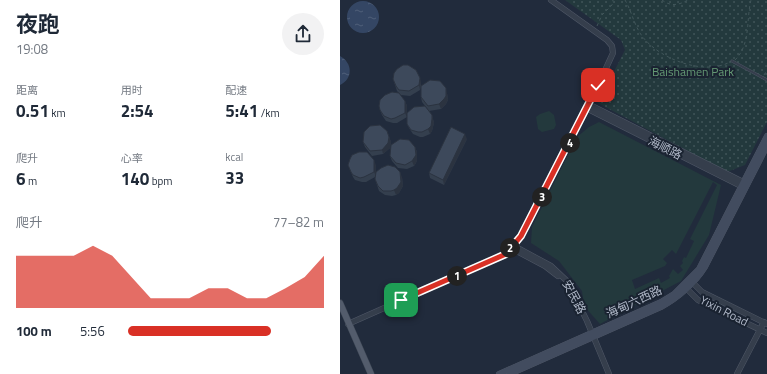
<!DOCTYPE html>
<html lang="zh">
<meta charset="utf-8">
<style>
:root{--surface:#fff;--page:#f2f2f3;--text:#1f2937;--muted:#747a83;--accent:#d93025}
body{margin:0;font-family:"Titillium Web","Noto Sans SC",sans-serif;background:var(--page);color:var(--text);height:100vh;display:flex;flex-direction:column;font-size:15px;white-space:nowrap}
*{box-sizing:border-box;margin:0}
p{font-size:13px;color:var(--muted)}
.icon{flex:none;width:22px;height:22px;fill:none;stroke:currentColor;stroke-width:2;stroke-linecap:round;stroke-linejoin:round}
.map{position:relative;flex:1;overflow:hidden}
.sheet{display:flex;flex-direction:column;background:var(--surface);width:340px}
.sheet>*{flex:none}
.pin{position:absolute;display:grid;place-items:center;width:34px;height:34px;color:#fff;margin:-17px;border-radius:8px;box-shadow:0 2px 6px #0006}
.km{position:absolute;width:20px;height:20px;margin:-10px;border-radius:50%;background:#222;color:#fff;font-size:11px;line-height:20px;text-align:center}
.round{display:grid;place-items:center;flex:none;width:42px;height:42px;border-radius:21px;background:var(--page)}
.summary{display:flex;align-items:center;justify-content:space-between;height:68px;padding:0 16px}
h1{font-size:22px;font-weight:700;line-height:30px}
.stats{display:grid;grid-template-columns:repeat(3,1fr);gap:6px;height:68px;padding:4px 16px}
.stats div{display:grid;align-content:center}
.stats b{font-size:17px;font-weight:700}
.stats small{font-size:11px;font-weight:400}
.stats p{font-size:11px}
.chart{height:112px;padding:8px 16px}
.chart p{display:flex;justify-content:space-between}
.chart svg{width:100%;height:72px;margin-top:4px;fill:var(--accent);opacity:.7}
ul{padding:0 16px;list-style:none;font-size:13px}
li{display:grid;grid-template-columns:64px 48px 1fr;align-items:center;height:30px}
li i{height:10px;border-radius:5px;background:var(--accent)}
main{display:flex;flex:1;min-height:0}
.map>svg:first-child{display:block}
.grass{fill:#23393d;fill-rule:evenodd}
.park{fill:url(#park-dots)}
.water{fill:url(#water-ripples)}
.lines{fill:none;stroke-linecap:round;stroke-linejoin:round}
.service-casing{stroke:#505867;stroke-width:3}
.tertiary-casing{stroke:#505867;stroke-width:6}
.secondary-casing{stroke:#505867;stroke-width:6}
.primary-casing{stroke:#3e4755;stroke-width:7}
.path{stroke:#41565a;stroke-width:1;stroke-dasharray:3 3;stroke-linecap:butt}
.service{stroke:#353e4c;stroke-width:2}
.tertiary{stroke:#353e4c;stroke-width:5}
.secondary{stroke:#424c5f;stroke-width:5.5}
.primary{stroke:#535c6c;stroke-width:6}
.wall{fill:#343f4e}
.shaded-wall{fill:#2b3340}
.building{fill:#3d495b;stroke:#2b3340}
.route-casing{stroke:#fff;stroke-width:8}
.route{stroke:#d93025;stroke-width:5}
.labels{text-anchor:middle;stroke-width:4;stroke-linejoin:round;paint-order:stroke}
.park-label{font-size:12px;fill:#659a74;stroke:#1a2331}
.street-label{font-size:12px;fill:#b0b8c8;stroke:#1a2331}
</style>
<main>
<section class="sheet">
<div class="summary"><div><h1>夜跑</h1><p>19:08</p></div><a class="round"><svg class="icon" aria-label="share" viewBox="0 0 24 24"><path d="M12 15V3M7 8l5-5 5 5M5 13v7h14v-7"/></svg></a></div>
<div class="stats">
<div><p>距离</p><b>0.51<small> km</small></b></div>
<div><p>用时</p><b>2:54</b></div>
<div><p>配速</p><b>5:41<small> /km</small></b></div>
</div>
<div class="stats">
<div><p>爬升</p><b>6<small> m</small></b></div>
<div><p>心率</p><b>140<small> bpm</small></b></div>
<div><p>kcal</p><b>33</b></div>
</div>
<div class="chart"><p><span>爬升</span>77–82 m</p>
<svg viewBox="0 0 160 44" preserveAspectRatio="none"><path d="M0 44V12L10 12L20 12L30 12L40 6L50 12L60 25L70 38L80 38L90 38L100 32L110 32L120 38L130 38L140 32L150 25L160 12V44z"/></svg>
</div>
<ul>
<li><b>100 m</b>5:56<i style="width:73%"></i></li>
</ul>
</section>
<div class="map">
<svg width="427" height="374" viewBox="0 0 427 374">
<defs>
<pattern id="park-dots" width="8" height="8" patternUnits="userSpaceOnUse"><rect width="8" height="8" fill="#23393d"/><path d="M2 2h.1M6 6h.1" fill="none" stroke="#405458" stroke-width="1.8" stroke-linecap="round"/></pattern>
<pattern id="water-ripples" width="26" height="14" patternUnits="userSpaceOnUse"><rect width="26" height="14" fill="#344664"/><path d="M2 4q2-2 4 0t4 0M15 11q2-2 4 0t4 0" fill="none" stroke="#4f5f79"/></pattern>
</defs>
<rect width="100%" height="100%" fill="#212b3c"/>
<path class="grass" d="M209,111L214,115L216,125L214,129L202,132L198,129L196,117L200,114Z
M259,122L381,185L369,235L341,281L260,324L244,306L242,291L219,261L191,243L192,227L237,137L249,127ZM373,182L377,185L350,239L354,241L346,258L344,257L342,261L343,263L340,266L343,270L338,274L333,269L329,276L330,278L321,283L319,278L295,289L292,280L325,266L327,263L323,259L332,250L336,254Z"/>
<path class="park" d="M225,0H427V122L405,165L387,172L258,103L285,50L281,40Z"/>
<path class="water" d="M7 17a16 16 0 1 1 32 0a16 16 0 1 1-32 0Z
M0,56C13,63 13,79 0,85Z"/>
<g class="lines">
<g class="service-casing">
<path id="service" d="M392,61L427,80"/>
</g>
<g class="tertiary-casing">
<path id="tertiary" d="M248,104L407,184
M246,108L405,188
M172,245L211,266L227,281L247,321L269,374
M169,247L205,266L218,276
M350,280L362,292L427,324
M344,286L358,300L427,333
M8,324L166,254L181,237L249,105L273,53L272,46L267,40L211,0
M397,374L424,322"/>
</g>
<g class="secondary-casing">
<path id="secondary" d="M159,374L321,302L334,294L359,269L427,136
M170,374L321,307C338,298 355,283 365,267L427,146"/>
</g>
<g class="primary-casing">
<path id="primary" d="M0,303L31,374"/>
</g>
<path class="path" d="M285,0C292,12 294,25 302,36C319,59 364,76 390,62
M322,0C331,7 339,5 348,0
M257,26L262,15L272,5L273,0
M395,60C411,44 406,20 411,0
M424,75L427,70"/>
<use href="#service" class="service"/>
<use href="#tertiary" class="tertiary"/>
<use href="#secondary" class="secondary"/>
<use href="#primary" class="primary"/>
</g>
<path class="wall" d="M53,79L81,82V86L107,93L108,100L106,104L101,109L89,111L82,102L81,97V87L80,90L70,96L61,95L57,91Z
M65,101L67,106V117L57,123H53L46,121L42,115L40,110Z
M92,115L94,123L92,131L90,134L83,137H80L73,134L69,128L67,124Z
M47,131L51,142L50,148L43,154L32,156L25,147L23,142Z
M127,139L104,185L90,178L89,173Z
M75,147L77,152V160L76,163L74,166L67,169L58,168L52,161L50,156Z
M8,165H36V175L62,177L63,186L59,193L56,195L52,196L45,195L39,191L35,179V177L26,182H22L15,180L13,177Z"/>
<path class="shaded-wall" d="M80,78L81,82L80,90L79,85Z
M106,88L107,93L108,100L106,104L101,109L99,104Z
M65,101L67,106V117L65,113Z
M92,115L94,123L92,131L90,134L88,129Z
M47,131L51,142L50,148L43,154L42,150Z
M125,134L127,139L104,185L103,180Z
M75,147L77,152V160L76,163L74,166L72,161Z
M34,160L36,165V176L34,172Z
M60,172L62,177L63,186L59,193L56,195L54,190Z"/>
<path class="building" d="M63,65H68L76,70L80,78L79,85L69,91L59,90L56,86L53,79L54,73L57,69Z
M90,80L100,81L106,88V96L104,99L99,104L88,106L81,97V86Z
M52,92L59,93L65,101V113L55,118L51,119L44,116L40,110L39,106L40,100L45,95Z
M85,106L92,115V119L91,126L88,129L82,132H78L71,130L67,124V113L74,107Z
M40,125L47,131L49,137L48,143L42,150L30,151L23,142L24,132L30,126Z
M111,127L125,134L103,180L89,173Z
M60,139L69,140L75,147L76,155L72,161L65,165L56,163L50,156L51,145Z
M19,152H27L34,160V172L24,177L20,178L13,175L11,172L8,165L10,159L12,155Z
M48,165L55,167L60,172L61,182L57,188L54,190L51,191H43L38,186L35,179L36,172L41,168Z"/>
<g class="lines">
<g class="route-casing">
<path id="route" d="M61,300L166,254L181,236L258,85"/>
</g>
<use href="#route" class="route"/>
</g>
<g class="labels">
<g class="park-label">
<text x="353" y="76">Baishamen Park</text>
</g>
<g class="street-label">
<text transform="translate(325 148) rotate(27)" y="4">海顺路</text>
<text transform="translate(234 297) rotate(62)" y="4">安民路</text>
<text transform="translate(294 302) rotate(-25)" y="4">海甸六西路</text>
<text transform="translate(384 311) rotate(27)" y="4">Yixin Road</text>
</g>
</g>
</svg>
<div class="pin" style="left:61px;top:300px;background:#1e9e55"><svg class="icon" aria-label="arrive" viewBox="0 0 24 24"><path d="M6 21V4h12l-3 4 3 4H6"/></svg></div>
<div class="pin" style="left:258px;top:85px;background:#d93025"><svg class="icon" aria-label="check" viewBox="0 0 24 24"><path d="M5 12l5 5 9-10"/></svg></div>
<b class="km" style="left:117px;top:276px">1</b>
<b class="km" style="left:170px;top:248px">2</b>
<b class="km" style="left:202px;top:197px">3</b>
<b class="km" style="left:230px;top:143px">4</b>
</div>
</main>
